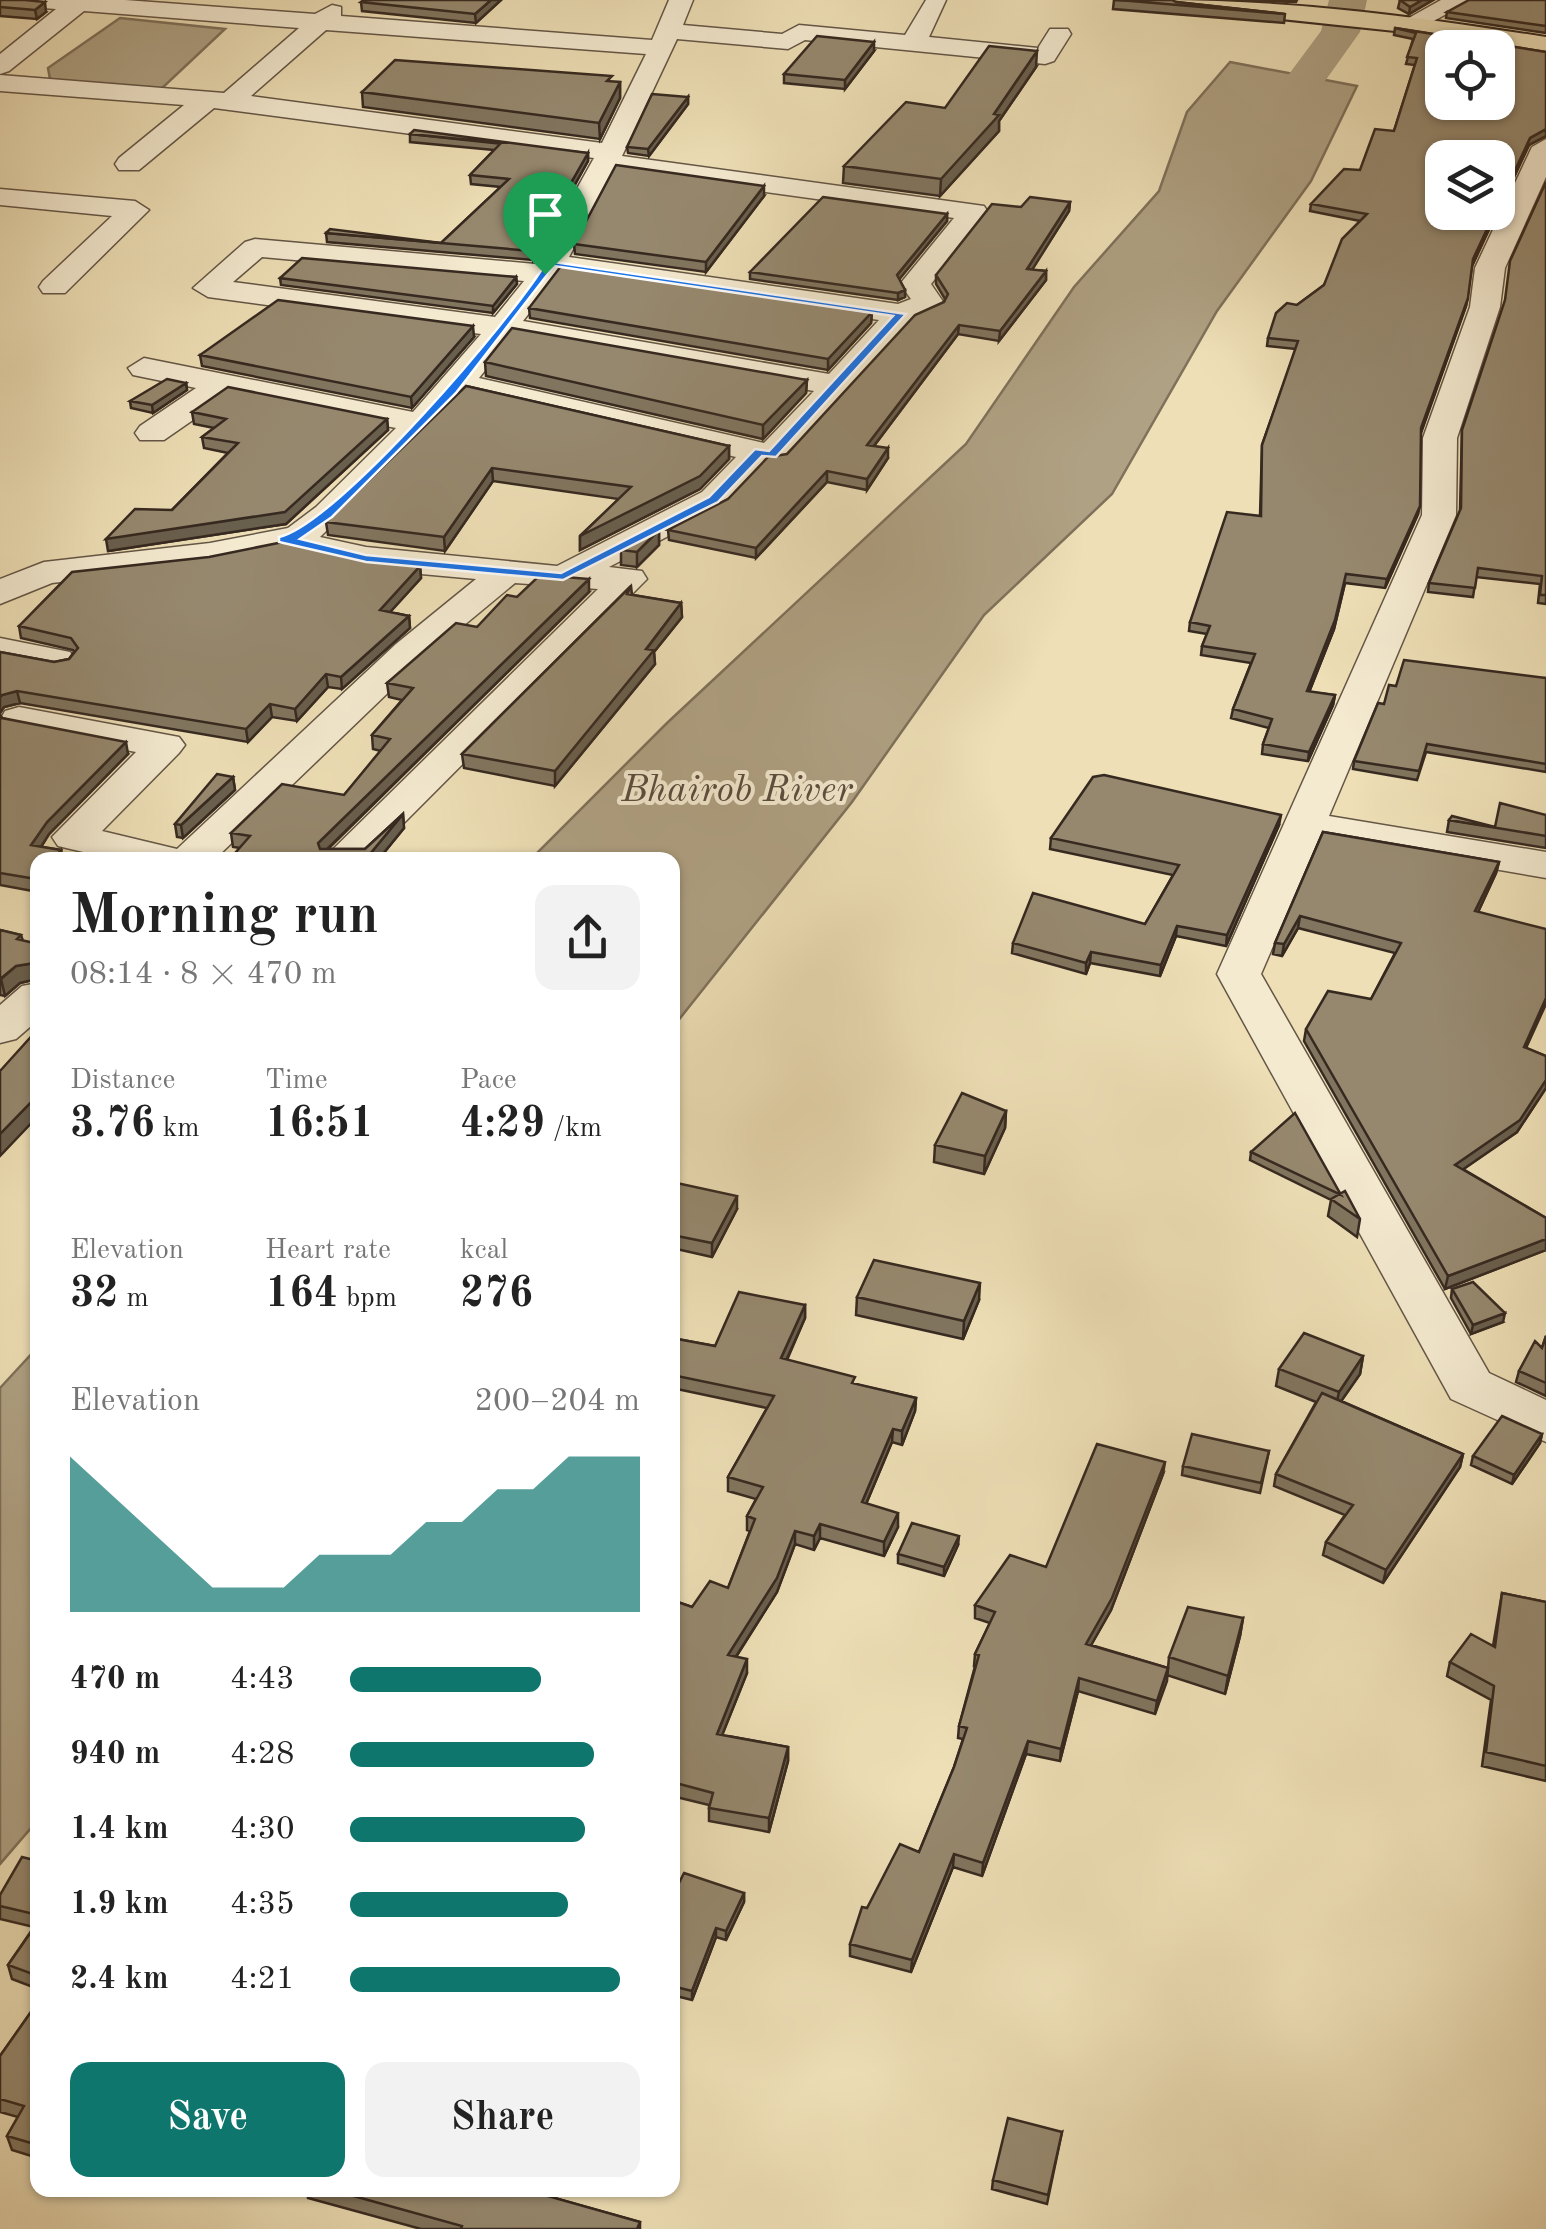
<!DOCTYPE html>
<meta charset="utf-8">
<style>
:root{--surface:#fff;--page:#f2f2f2;--text:#222;--muted:#767676;--accent:#0f766e}
body{margin:0;font-family:"Old Standard TT",serif;background:var(--page);color:var(--text);height:100vh;display:flex;flex-direction:column;font-size:38px;white-space:nowrap}
*{box-sizing:border-box;margin:0}
p{font-size:32px;color:var(--muted)}
.icon{flex:none;width:55px;height:55px;fill:none;stroke:currentColor;stroke-width:2;stroke-linecap:round;stroke-linejoin:round}
.map{position:relative;flex:1;overflow:hidden}
.details{position:absolute;left:30px;top:852px;width:650px;height:1345px;display:flex;flex-direction:column;background:var(--surface);border-radius:20px;box-shadow:0 2px 8px #0004}
.details>*{flex:none}
.tools{position:absolute;left:1425px;top:30px;display:grid;gap:20px}
.tools a{display:grid;place-items:center;width:90px;height:90px;border-radius:20px;background:var(--surface);box-shadow:0 2px 8px #0004;font-size:50px}
.pin{position:absolute;display:grid;place-items:center;width:85px;height:85px;color:#fff;margin:-102px -42px;border-radius:50% 50% 50% 0;rotate:-45deg;box-shadow:0 0 10px #0007}
.pin .icon{rotate:45deg}
.round{display:grid;place-items:center;flex:none;width:105px;height:105px;border-radius:20px;background:var(--page)}
.overview{display:flex;align-items:center;justify-content:space-between;height:170px;padding:0 40px}
h1{font-size:55px;font-weight:600;line-height:75px}
.stats{display:grid;grid-template-columns:repeat(3,1fr);gap:15px;height:170px;padding:10px 40px}
.stats div{display:grid;align-content:center}
.stats b{font-size:42px;font-weight:600}
.stats small{font-size:28px;font-weight:400}
.stats p{font-size:28px}
.chart{height:280px;padding:20px 40px}
.chart p{display:flex;justify-content:space-between}
.chart svg{width:100%;height:180px;margin-top:10px;fill:var(--accent);opacity:.7}
.button{display:flex;gap:20px;margin-top:auto;padding:20px 40px}
.button a{flex:1;height:115px;border-radius:20px;background:var(--accent);color:#fff;font-size:40px;font-weight:600;line-height:115px;text-align:center}
.button a+a{background:var(--page);color:var(--text)}
ul{padding:0 40px;list-style:none;font-size:32px}
li{display:grid;grid-template-columns:160px 120px 1fr;align-items:center;height:75px}
li i{height:25px;border-radius:12px;background:var(--accent)}
.map>svg:first-child{display:block}
.water{fill:#afa183;stroke:#7f715b;stroke-width:2.5}
.lines{fill:none;stroke-linecap:round;stroke-linejoin:round}
.river{fill:#afa183;fill-rule:evenodd}
.street-casing{stroke:#645646;stroke-width:3}
.highway-casing{stroke:#362920;stroke-width:4}
.street{fill:#f4ead0;fill-rule:evenodd}
.highway{fill:#eedfb6;fill-rule:evenodd}
.wall{fill:#81755f;stroke:#362920;stroke-width:2.5}
.shaded-wall{fill:#695f4d;stroke:#362920;stroke-width:2.5}
.building{fill:#96886e;stroke:#362920;stroke-width:2.5;fill-rule:evenodd}
.route{fill:#1a73e8;stroke:#fff;stroke-width:2.5;fill-rule:evenodd}
.labels{text-anchor:middle;stroke-width:8;stroke-linejoin:round;paint-order:stroke}
.water-label{font-size:38px;font-style:italic;fill:#5a4d3e;stroke:#f4ead0}
</style>
<div class="map">
<svg width="1546" height="2229" viewBox="0 0 1546 2229">
<rect width="100%" height="100%" fill="#eedfb6"/>
<filter id="stains"><feTurbulence type="fractalNoise" baseFrequency=".002" numOctaves="4"/><feColorMatrix values="0 0 0 0 .2 0 0 0 0 .09 0 0 0 0 .02 0 0 0 .5 -.17"/></filter>
<radialGradient id="worn" r=".72"><stop offset=".6" stop-color="#630" stop-opacity="0"/><stop offset="1" stop-color="#630" stop-opacity=".3"/></radialGradient>
<path class="water" d="M120,18L225,29L159,91L50,79L48,68Z
M1230,62L1357,86L1311,181L1217,311L1112,494L984,615L852,802L673,1027L672,860H530L667,723L966,444L1074,287L1159,191L1187,112Z
M37,1348V1821L0,1864V1388Z"/>
<g class="lines">
<path class="river" d="M1329,0H1367L1360,32L1263,168L1248,172L1233,168L1226,159L1321,31Z"/>
<g class="street-casing">
<path id="street" d="M17,0H125L315,14L332,5L341,7V16L652,40L669,0H693L683,25L782,34L799,25L905,35L926,0H946L929,37L1038,48L1050,29H1068L1071,34L1054,61L1045,64L805,40L788,49L677,39L622,156L984,206L988,212L931,284L944,303L940,309L912,321L784,462L766,464L726,506L609,567L642,571L647,579L367,860H322L598,589L515,583L422,660L214,860H117L58,846L52,837L136,752L5,727L0,720L5,711L19,707L179,737L185,745L179,753L102,831L177,849L396,644L476,579L366,569L284,550L210,565L52,583L0,604V579L44,562L210,543L288,528L316,507L396,428L229,395L164,440H140L135,433L140,426L196,388L133,375L128,368L144,358L413,412L481,334L208,297L193,288L245,242L255,239L535,264L594,158L214,108L139,170H119L115,164L119,158L184,105L0,91V75L224,93L299,28L84,11L9,71L0,74V54L56,9L29,7ZM326,30L646,54L602,143L251,96ZM614,171L954,218L900,284L911,299L898,304L569,257ZM262,257L524,281L495,317L233,282ZM560,273L879,320L829,374L523,321ZM511,338L814,391L764,443L479,378ZM466,394L736,457L702,492L557,566L366,547L320,537Z
M1441,0H1472L1419,29L1410,31L1398,24Z
M1546,139V177L1505,268L1500,307L1457,438L1456,515L1329,816L1546,852V878L1319,839L1261,974L1489,1373L1546,1400V1442L1451,1399L1217,974L1422,515L1423,438L1470,307L1475,268L1532,147Z
M0,189L135,201L149,210L65,293H43L39,287L43,281L112,216L0,205Z
M0,638L70,652L76,660L70,668L57,671L0,660Z
M38,983V1020L16,1039L0,1043V1005L22,986Z"/>
</g>
<g class="highway-casing">
<path id="highway" d="M1162,0C1292,0 1418,17 1546,37V55L1395,31L1176,8Z"/>
</g>
<use href="#street" class="street"/>
<use href="#highway" class="highway"/>
</g>
<path class="wall" d="M0,0L46,12L37,19L0,16Z
M364,0H501L476,23L362,11L361,2Z
M1114,0L1176,2L1285,14L1284,23L1113,9Z
M1236,0H1297L1296,2Z
M1400,0H1433L1409,14L1398,8Z
M1546,0V33L1446,18L1447,12Z
M1395,28L1546,52V136L1529,145L1498,211V158L1442,212H1497L1472,266L1466,306L1421,433L1418,514L1385,588L1345,583L1334,629L1309,692L1335,695L1333,705L1308,761L1262,754L1263,744L1269,728L1231,718L1233,709L1251,663L1201,655L1202,646L1207,634L1189,631L1190,622L1260,516L1262,445L1296,349L1267,346L1268,338L1297,305L1324,285L1360,221L1310,211L1311,204L1360,170L1394,131L1415,65L1406,64L1413,39L1394,35Z
M874,51L845,89L784,83V74Z
M1036,67L999,121V131L940,196L843,183L844,166L945,108Z
M612,82H620V98L600,139L363,107L362,92Z
M688,97V104L649,156L628,153L627,147Z
M410,134L588,153V161L533,260L327,242L326,233L441,243L501,187L471,184L470,175L494,150L410,142Z
M1546,182V604L1538,603L1540,584L1476,577L1473,597L1428,592L1429,583L1460,511L1462,430Z
M764,196L706,272L575,254L574,244Z
M1070,202L1069,211L1032,269L1046,271V280L999,341L958,334L874,446L888,458L867,490L827,482L756,558L669,540L668,530L728,499L787,454L944,302L945,299L936,284V275L1021,207Z
M947,214V221L899,279L905,290V297L898,300L750,279V272Z
M516,277L517,284L493,313L281,285L280,278Z
M529,308L872,312L871,323L828,370L530,318Z
M474,337L412,408L202,366L200,355Z
M485,362L807,380L806,393L763,439L486,376Z
M186,383L187,390L153,413L131,408L130,401Z
M466,386L729,446V459L700,489L580,550V536L619,499L493,481L445,551L328,535L326,522Z
M192,412L387,419L388,430L286,524L108,551L172,510L228,453L204,448L202,437L214,428L194,424Z
M659,530V545L637,567L621,565V550Z
M364,561L420,566L421,578L390,612L409,616L410,628L342,689L328,687L297,721L272,717L248,742L20,703L4,707L0,713V652L54,662L69,659L74,652L73,650L21,638L19,626Z
M631,586L632,595L681,603L682,617L654,652L655,664L555,786L464,768L462,754Z
M589,592L328,849H365L403,814L404,828L378,860H229L240,848L233,847L231,833L344,795L381,751L373,749L372,735L402,700L389,697L387,683L477,627L517,597Z
M1546,678V772L1426,752L1417,780L1353,769L1354,761L1384,704L1396,686Z
M0,715L2,718L128,754L49,834L41,847L61,850L63,860H38V892L0,885Z
M233,777L235,790L183,838L177,837L175,824Z
M1546,815V848L1447,832L1449,820L1495,827Z
M1279,825L1226,946L1176,936L1160,976L1090,963L1086,974L1012,953L1013,943L1145,924L1173,875L1050,849L1051,838Z
M1323,832L1499,862L1496,873L1478,912L1526,1048L1546,1056V1088L1517,1132L1463,1169L1546,1218V1250L1445,1289L1304,1041L1306,1029L1371,999L1395,953L1298,928L1282,956L1273,954L1275,943Z
M0,930L21,935L23,941L38,944L37,979L20,983L5,996L0,995Z
M1006,1111L1005,1128L984,1174L934,1162L935,1145Z
M1251,1152L1340,1193L1360,1219L1357,1237L1328,1216L1331,1200L1250,1160Z
M672,1182L737,1209L712,1257L672,1248Z
M1452,1289L1503,1322L1471,1334L1451,1298Z
M857,1297L979,1300L963,1339L856,1315Z
M805,1305V1318L787,1360L854,1384L916,1398L915,1411L902,1445L892,1442L866,1504L898,1527L884,1556L820,1538L814,1550L795,1544L777,1592L736,1657L747,1673L722,1735L788,1747V1761L769,1832L709,1821V1805L672,1796V1600L692,1607L728,1588L750,1531L747,1530V1516L756,1499L728,1491V1477L767,1408L672,1388V1338L715,1346Z
M1546,1336V1396L1516,1382L1519,1371L1542,1348Z
M1363,1356L1360,1374L1341,1401L1463,1454L1460,1467L1383,1583L1323,1555L1326,1542L1345,1515L1274,1486L1276,1474L1316,1402L1276,1386L1279,1369Z
M1542,1434L1540,1443L1512,1484L1471,1465L1473,1456Z
M1269,1451L1260,1493L1182,1475L1183,1466Z
M1163,1474L1111,1610L1091,1645L1168,1668L1169,1657L1243,1618L1240,1636L1225,1694L1167,1675L1155,1714L1078,1691L1060,1761L1026,1754L982,1876L953,1867L911,1972L850,1956V1944L867,1908L919,1852L954,1767L963,1739L958,1738L959,1726L975,1666H974L975,1654L990,1623L975,1618V1605L1046,1567Z
M958,1545L944,1576L898,1563V1554Z
M1502,1593L1546,1602V1781L1482,1766L1491,1700L1447,1676L1450,1662L1493,1646Z
M38,1861V1989L12,1979L8,1965L34,1927L0,1919V1895Z
M744,1893V1902L726,1940L716,1937L692,2000L672,1995V1897Z
M38,2002V2158L12,2150L7,2136L18,2117L0,2112V2056Z
M1062,2132L1047,2204L992,2189L993,2180Z
M307,2190H553L551,2197L640,2222V2229H421L308,2198Z"/>
<path class="shaded-wall" d="M491,0H501L476,23L475,14Z
M1422,0H1433L1409,14L1410,7Z
M45,2L46,12L37,19L35,10Z
M874,42V51L845,89V80Z
M1037,51L1036,67L999,121V131L940,196L941,179L994,114Z
M620,82V98L600,139L599,123Z
M688,97V104L649,156L648,149Z
M1546,129V136L1529,145L1498,211V207L1530,138Z
M588,153V161L533,260L532,251Z
M764,186V196L706,272V262Z
M1070,202L1069,211L1027,278V269Z
M1495,212H1497L1472,266L1473,259Z
M947,214V221L897,282V275Z
M1046,271V280L999,341L1000,331Z
M516,277L517,284L493,313V306Z
M905,290V297L898,300V293Z
M1468,298L1466,306L1419,437L1421,428Z
M872,312L871,323L828,370V359Z
M959,325L958,334L867,455V445Z
M473,326L474,337L412,408L411,397Z
M807,380L806,393L763,439V425Z
M186,383L187,390L153,413L152,405Z
M387,419L388,430L286,524L108,551L106,539Z
M729,446V459L700,489L580,550V536Z
M888,448V458L867,490V479Z
M492,468L493,481L445,551L444,537Z
M827,471V482L756,558V548Z
M1420,506L1418,514L1385,588L1387,579Z
M659,530V545L637,567V552Z
M420,566L421,578L381,622L380,610Z
M589,579V592L319,857L318,843Z
M1345,583L1334,629L1306,700L1307,691Z
M681,603L682,617L654,652L655,664L555,786V771Z
M409,616L410,628L342,689L341,677Z
M326,674L328,687L297,721L295,709Z
M17,691L20,703L4,707L0,713V697L2,695Z
M1335,695L1333,705L1308,761L1309,752Z
M270,704L272,717L248,742L246,729Z
M126,742L128,754L49,834L34,858L31,845L47,822Z
M233,777L235,790L183,838L181,825Z
M403,814L404,828L378,860H365Z
M1281,815L1279,825L1226,946L1227,935Z
M61,850L63,860H53Z
M1499,862L1496,873L1473,923L1475,911Z
M1300,916L1298,928L1282,956L1284,944Z
M1177,926L1176,936L1160,976L1161,965Z
M1091,952L1090,963L1086,974V963Z
M34,963L37,979L20,983L5,996L1,979L16,966Z
M1546,998V1004L1521,1059L1524,1047Z
M1546,1080V1088L1517,1132L1452,1177L1455,1165Z
M38,1095V1116L0,1156V1134Z
M1006,1111L1005,1128L984,1174L985,1156Z
M737,1196V1209L712,1257V1243Z
M1546,1239V1250L1445,1289L1448,1276Z
M980,1283L979,1300L963,1339L964,1321Z
M805,1305V1318L781,1372V1358Z
M1505,1313L1503,1322L1471,1334L1473,1325Z
M1363,1356L1360,1374L1335,1410L1339,1392Z
M916,1398L915,1411L902,1445V1431Z
M893,1429L892,1442L861,1516L862,1502Z
M1542,1434L1540,1443L1512,1484L1514,1475Z
M1463,1454L1460,1467L1383,1583L1386,1570Z
M1165,1462L1163,1474L1111,1610L1085,1656L1086,1644Z
M898,1513V1527L884,1556V1542Z
M820,1524V1538L814,1550V1536Z
M795,1531V1544L777,1592L728,1669V1655Z
M959,1536L958,1545L944,1576V1567Z
M1243,1618L1240,1636L1225,1694L1228,1676Z
M747,1659V1673L717,1748V1734Z
M1168,1668L1167,1681L1155,1714L1157,1701Z
M1079,1678L1078,1691L1060,1761L1061,1749Z
M1028,1741L1026,1754L982,1876L983,1863Z
M788,1747V1761L769,1832V1818Z
M954,1854L953,1867L911,1972L912,1960Z
M744,1893V1902L726,1940V1931Z
M716,1928V1937L692,2000V1991Z
M546,2190H553L546,2210L544,2195Z"/>
<path class="building" d="M0,0H25L45,2L35,10L0,7Z
M364,0H491L475,14L361,2Z
M1119,0H1172L1176,2L1285,14Z
M1400,0H1422L1410,7Z
M1469,0H1546V26L1447,12Z
M1395,28L1546,52V129L1530,138L1498,207V158H1442V212H1495L1473,259L1468,298L1421,428L1420,506L1387,579L1346,574L1335,620L1307,691L1335,695L1309,752L1263,744L1272,719L1233,709L1255,654L1202,646L1210,626L1190,622L1227,512L1261,516L1262,445L1298,341L1268,338L1276,313L1287,303L1297,305L1324,285L1342,239L1367,214L1311,204L1344,169L1360,170L1375,129L1394,131L1417,58L1407,57L1416,33ZM1442,48H1498V102H1442Z
M817,36L874,42L845,80L784,74Z
M989,46L1037,51L994,114L999,115L941,179L844,166L906,102L945,108Z
M395,60L612,76L607,81L620,82L599,123L362,92Z
M652,94L688,97L648,149L627,147Z
M414,130L588,153L532,251L326,233L330,229L441,243L509,179L470,175L501,143L410,134Z
M616,165L764,186L706,262L574,244Z
M1546,182V595H1540L1542,576L1478,568L1475,588L1429,583L1461,508L1462,430L1505,300L1510,261Z
M823,197L947,214L897,275L905,290L898,293L750,272Z
M1030,197L1070,202L1027,269L1046,271L1000,331L959,325L867,445L888,448L867,479L827,471L756,548L668,530L728,499L768,457L787,454L915,315L944,302L948,294L936,275L992,204L1021,207Z
M302,258L516,277L493,306L280,278Z
M561,266L872,312L828,359L529,308Z
M278,300L473,326L411,397L200,355Z
M512,328L807,380L763,425L485,362Z
M167,379L186,383L152,405L130,401Z
M466,386L729,446L700,476L580,536L631,487L492,468L444,537L326,522Z
M228,387L387,419L285,512L106,539L135,509L172,510L238,443L202,437L226,419L192,412Z
M659,530L637,552L621,550Z
M283,542L364,561L420,566L380,610L409,616L341,677L326,674L295,709L270,704L246,729L17,691L2,695L0,697V652L54,662L69,659L78,648L71,638L19,626L72,572L209,557Z
M540,575L589,579L318,843L320,849H365L403,814L365,860H310L299,858L297,860H229L250,836L231,833L282,784L344,795L390,739L372,735L413,688L387,683L456,623L477,627L507,595L517,597Z
M631,586L627,594L681,603L646,649L654,650L555,771L462,754Z
M1404,660L1546,678V764L1427,744L1419,771L1354,761L1378,703L1384,704L1389,685L1396,686Z
M0,715L2,718L126,742L47,822L31,845L61,850L53,860H38L36,879L0,873Z
M217,774L233,777L181,825L175,824Z
M1104,775L1281,815L1227,935L1177,926L1161,965L1091,952L1086,963L1013,943L1033,893L1145,924L1179,865L1051,838L1093,777Z
M1500,803L1546,815V836L1449,820L1452,816L1495,827Z
M1323,832L1499,862L1475,911L1546,929V998L1524,1047L1546,1056V1080L1520,1120L1455,1165L1546,1218V1239L1448,1276L1306,1029L1328,991L1371,999L1401,943L1300,916L1284,944L1275,943Z
M0,930L21,935L17,939L38,944V966L34,963L16,966L0,979Z
M38,1029V1095L0,1134V1071Z
M962,1093L1006,1111L985,1156L935,1145Z
M1295,1113L1341,1195L1251,1152Z
M672,1182L737,1196L712,1243L672,1235Z
M1345,1191L1360,1219L1331,1199Z
M874,1260L980,1283L964,1321L857,1297Z
M1473,1282L1505,1313L1473,1325L1452,1289Z
M739,1292L805,1305L781,1358L855,1377L852,1383L916,1398L902,1431L893,1429L862,1502L898,1513L884,1542L820,1524L814,1536L795,1531L777,1578L728,1655L747,1659L717,1734L788,1747L769,1818L709,1808L713,1793L672,1782V1600L692,1607L710,1581L728,1588L755,1519L747,1516L763,1487L728,1477L774,1396L672,1375V1338L715,1346Z
M1304,1333L1363,1356L1339,1392L1279,1369Z
M1546,1336V1383L1519,1371L1535,1341L1542,1348Z
M1322,1393L1463,1454L1386,1570L1326,1542L1353,1505L1276,1474Z
M1502,1416L1542,1434L1514,1475L1473,1456Z
M1192,1434L1269,1451L1261,1483L1183,1466Z
M1097,1444L1165,1462L1112,1598L1086,1644L1168,1668L1157,1701L1079,1678L1061,1749L1028,1741L983,1863L954,1854L912,1960L850,1944L862,1907L867,1908L900,1844L919,1852L954,1767L967,1728L959,1726L979,1655L975,1654L995,1612L975,1605L1010,1555L1046,1567Z
M912,1523L959,1536L944,1567L898,1554Z
M1502,1593L1546,1602V1766L1486,1752L1494,1686L1450,1662L1471,1634L1495,1647Z
M1188,1607L1243,1618L1228,1676L1169,1657Z
M22,1857L38,1861V1915L0,1906V1895Z
M684,1873L744,1893L726,1931L716,1928L692,1991L672,1986V1897Z
M38,1922V1976L8,1965Z
M38,2002V2145L7,2136L24,2106L0,2099V2056Z
M1008,2118L1062,2132L1048,2195L993,2180Z
M332,2190H546L544,2195L640,2222L637,2229H461L462,2226Z"/>
<path class="route" d="M547,261L906,314L776,457L762,456L718,502L563,580L366,562L279,542V537C337,524 514,317 547,261ZM554,266L893,316L769,451L755,449L709,497L561,573L366,555L300,539L332,517L456,393Z"/>
<g class="labels">
<g class="water-label">
<text x="737" y="801">Bhairob River</text>
</g>
</g>
<rect width="100%" height="100%" filter="url(#stains)"/>
<rect width="100%" height="100%" fill="url(#worn)"/>
</svg>
<div class="tools">
<a><svg class="icon" aria-label="locate" viewBox="0 0 24 24"><circle cx="12" cy="12" r="6"/><path d="M12 2v4M12 18v4M2 12h4M18 12h4"/></svg></a>
<a><svg class="icon" aria-label="layers" viewBox="0 0 24 24"><path d="M12 4l9 5-9 5-9-5zM3 14l9 5 9-5"/></svg></a>
</div>
<div class="pin" style="left:545px;top:274px;background:#1e9e55"><svg class="icon" aria-label="arrive" viewBox="0 0 24 24"><path d="M6 21V4h12l-3 4 3 4H6"/></svg></div>
<section class="details">
<div class="overview"><div><h1>Morning run</h1><p>08:14 · 8 × 470 m</p></div><a class="round"><svg class="icon" aria-label="share" viewBox="0 0 24 24"><path d="M12 15V3M7 8l5-5 5 5M5 13v7h14v-7"/></svg></a></div>
<div class="stats">
<div><p>Distance</p><b>3.76<small> km</small></b></div>
<div><p>Time</p><b>16:51</b></div>
<div><p>Pace</p><b>4:29<small> /km</small></b></div>
</div>
<div class="stats">
<div><p>Elevation</p><b>32<small> m</small></b></div>
<div><p>Heart rate</p><b>164<small> bpm</small></b></div>
<div><p>kcal</p><b>276</b></div>
</div>
<div class="chart"><p><span>Elevation</span>200–204 m</p>
<svg viewBox="0 0 160 44" preserveAspectRatio="none"><path d="M0 44V6L10 14L20 22L30 30L40 38L50 38L60 38L70 30L80 30L90 30L100 22L110 22L120 14L130 14L140 6L150 6L160 6V44z"/></svg>
</div>
<ul>
<li><b>470 m</b>4:43<i style="width:66%"></i></li>
<li><b>940 m</b>4:28<i style="width:84%"></i></li>
<li><b>1.4 km</b>4:30<i style="width:81%"></i></li>
<li><b>1.9 km</b>4:35<i style="width:75%"></i></li>
<li><b>2.4 km</b>4:21<i style="width:93%"></i></li>
</ul>
<div class="button"><a>Save</a><a>Share</a></div>
</section>
</div>
